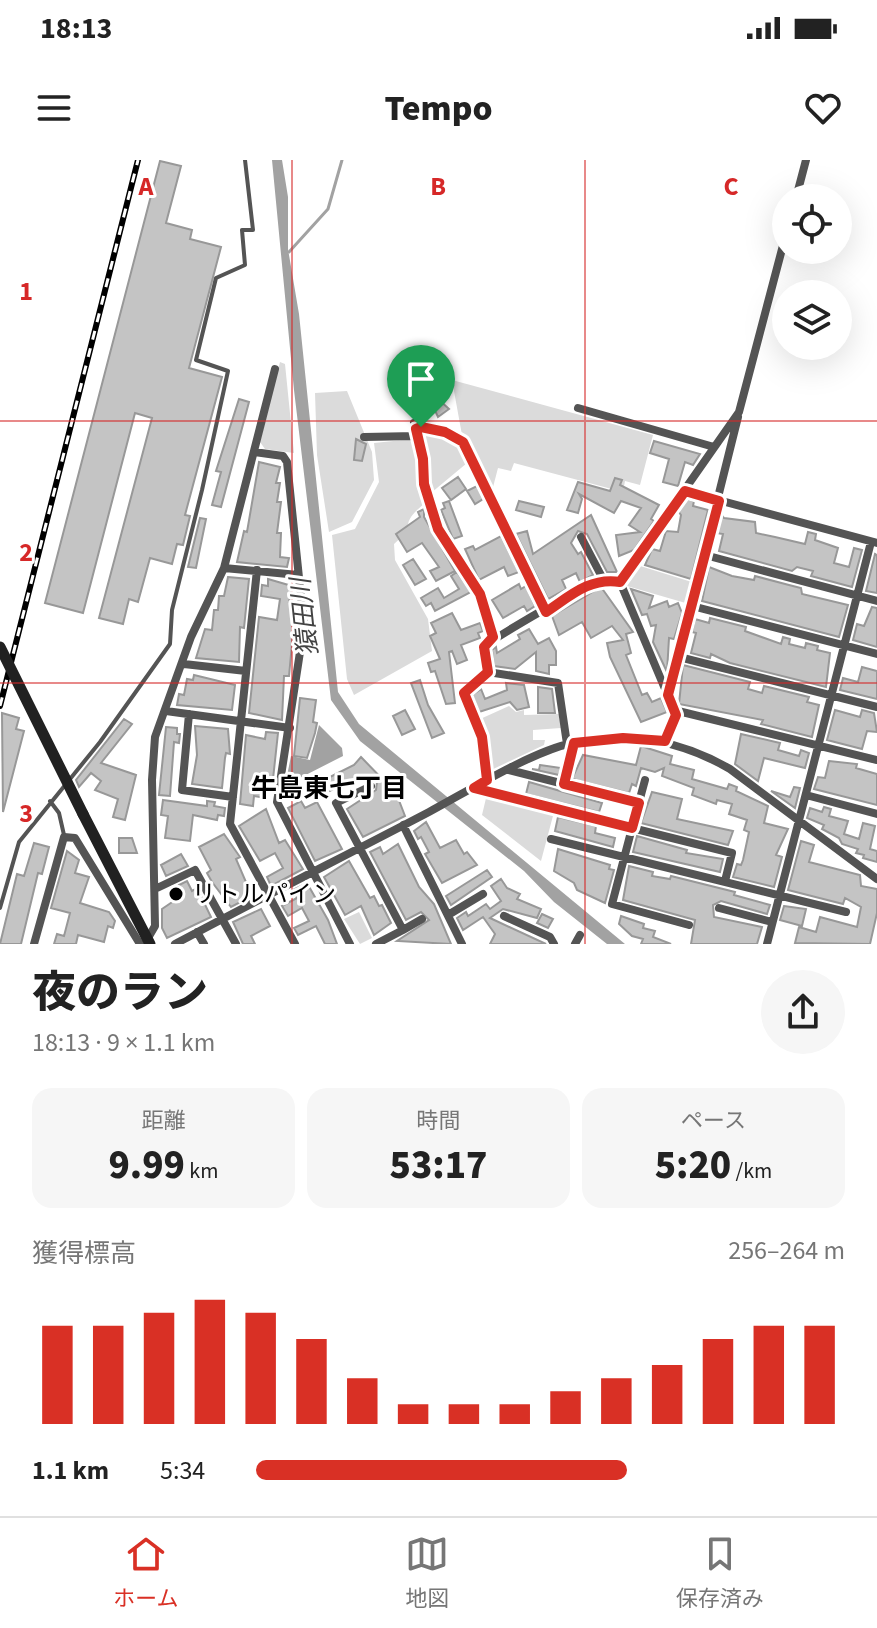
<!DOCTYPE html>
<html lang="ja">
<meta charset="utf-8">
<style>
:root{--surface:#fff;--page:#f6f6f6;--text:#222;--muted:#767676;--line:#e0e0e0;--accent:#d93025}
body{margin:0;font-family:"Source Sans 3","Noto Sans JP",sans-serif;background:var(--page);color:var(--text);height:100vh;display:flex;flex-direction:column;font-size:30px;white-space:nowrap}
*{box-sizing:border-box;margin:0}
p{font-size:26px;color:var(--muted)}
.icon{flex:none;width:44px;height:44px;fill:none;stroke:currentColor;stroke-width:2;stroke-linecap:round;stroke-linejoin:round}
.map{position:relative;height:784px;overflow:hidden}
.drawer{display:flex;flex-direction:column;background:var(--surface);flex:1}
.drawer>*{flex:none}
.tools{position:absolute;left:772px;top:24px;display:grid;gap:16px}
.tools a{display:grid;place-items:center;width:80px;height:80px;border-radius:50%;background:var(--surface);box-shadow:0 8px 32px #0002;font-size:40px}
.pin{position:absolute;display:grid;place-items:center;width:68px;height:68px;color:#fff;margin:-82px -34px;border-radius:50% 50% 50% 0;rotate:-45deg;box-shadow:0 0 8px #0007}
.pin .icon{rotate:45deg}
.round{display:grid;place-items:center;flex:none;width:84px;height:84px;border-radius:42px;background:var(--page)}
.head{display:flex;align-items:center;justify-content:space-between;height:136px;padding:0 32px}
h1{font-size:44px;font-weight:800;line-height:60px}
.stats{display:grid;grid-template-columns:repeat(3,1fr);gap:12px;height:136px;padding:8px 32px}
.stats div{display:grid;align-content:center;border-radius:20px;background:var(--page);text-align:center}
.stats b{font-size:40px;font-weight:800}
.stats small{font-size:22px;font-weight:400}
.stats p{font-size:22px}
.chart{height:224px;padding:16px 32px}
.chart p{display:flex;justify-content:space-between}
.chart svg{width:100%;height:144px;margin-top:8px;stroke:var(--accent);stroke-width:6}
ul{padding:0 32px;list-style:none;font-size:26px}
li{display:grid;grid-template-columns:128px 96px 1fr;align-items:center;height:60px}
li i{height:20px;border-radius:10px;background:var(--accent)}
.status{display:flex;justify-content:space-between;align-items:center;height:56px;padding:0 40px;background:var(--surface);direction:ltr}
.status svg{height:22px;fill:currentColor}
header{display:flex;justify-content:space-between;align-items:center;height:104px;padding:0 32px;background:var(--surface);font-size:36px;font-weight:800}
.dock{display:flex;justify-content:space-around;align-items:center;height:112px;border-top:2px solid var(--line);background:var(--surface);font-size:22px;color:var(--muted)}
.dock a{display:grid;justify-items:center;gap:4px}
.dock .on{color:var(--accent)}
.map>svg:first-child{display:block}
.green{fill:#dbdbdb}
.water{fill:#a2a2a2}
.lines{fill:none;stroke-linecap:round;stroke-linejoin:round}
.stream{stroke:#a2a2a2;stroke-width:3}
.building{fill:#c4c4c4;stroke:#989898;stroke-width:2}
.lane{stroke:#545454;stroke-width:4}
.street{stroke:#545454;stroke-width:8}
.secondary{stroke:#212121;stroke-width:11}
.rail-casing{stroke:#000;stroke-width:6}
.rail{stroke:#fff;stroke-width:3;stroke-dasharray:9;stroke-linecap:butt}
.secondary-bridge{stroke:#212121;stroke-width:11}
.route-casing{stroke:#fff;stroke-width:16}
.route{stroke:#d93025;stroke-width:10}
.grid{fill:none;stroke:#d62828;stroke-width:2;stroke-opacity:0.55}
.poi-dot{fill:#000;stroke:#fff;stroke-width:3}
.labels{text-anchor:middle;stroke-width:6;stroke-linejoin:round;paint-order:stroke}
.poi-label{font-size:24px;fill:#000;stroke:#fff;text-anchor:start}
.water-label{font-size:26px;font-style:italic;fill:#434343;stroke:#fff}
.neighbourhood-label{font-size:26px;font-weight:bold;fill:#000;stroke:#fff}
.grid-label{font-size:26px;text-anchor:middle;font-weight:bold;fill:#d62828;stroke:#fff;stroke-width:6;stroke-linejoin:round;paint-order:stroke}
</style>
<div class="status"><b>18:13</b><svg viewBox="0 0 49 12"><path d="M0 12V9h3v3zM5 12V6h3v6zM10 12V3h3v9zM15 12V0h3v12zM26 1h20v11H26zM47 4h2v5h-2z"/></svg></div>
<header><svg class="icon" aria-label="menu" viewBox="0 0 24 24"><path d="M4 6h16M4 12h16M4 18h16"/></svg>Tempo<svg class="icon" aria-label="heart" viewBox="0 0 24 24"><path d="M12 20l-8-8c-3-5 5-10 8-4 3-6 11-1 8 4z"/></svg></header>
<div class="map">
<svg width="877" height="784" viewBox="0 0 877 784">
<rect width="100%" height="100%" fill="#fff"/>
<path class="green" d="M280,202L285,204L294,293L265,289L260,282Z
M452,220L653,275L640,325L625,321L623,332L514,303L511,311L498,308L492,331L462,275Z
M347,231L372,292L374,320L352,362L329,372L317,295L315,233Z
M425,271L459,284L467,303L431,333L420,274Z
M413,279L425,343C416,351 406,358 408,371L394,384L395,400L428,459L432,491L354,535L347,519L332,375L355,369L379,322L374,283Z
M637,405L695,423L689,444L627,426Z
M509,546L516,552L524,550V555L559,554L561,568L533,570V580H545L544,585L489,611L478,560Z
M487,634L554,652L541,701L482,655Z
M359,752L372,778L360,784L344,759Z"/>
<path class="water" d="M272,0H282L288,37V89L299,154L338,532L359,564L625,784H607L554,742L524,711L360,581L331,540L294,230Z
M319,565L342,588L343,596L290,623L286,621L291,596L310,600Z"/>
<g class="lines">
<path class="stream" d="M289,92L328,49L342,0"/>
</g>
<path class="building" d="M160,1L181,6L166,63L192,70L190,79L221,87L189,208L222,217L185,355L190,356L183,385L177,384L172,404L150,398L138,442L129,439L123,464L99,458L152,258L135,253L83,453L45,443Z
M239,239L249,242L221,347L212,345L221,312L216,311Z
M438,239L449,249L438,257L432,244Z
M356,279L366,284L362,301L354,300Z
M654,281L700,294L693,305L685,302L678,326L663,322L669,299L650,293Z
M259,302L280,307L276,323H280L277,342H281L277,373H281L280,397L289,398L287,407L237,402L244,371L247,372Z
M458,317L466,329L451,340L442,328Z
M615,318L622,320L620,325L659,345L651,359L654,361L634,390L619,396L616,375L640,372L629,365L641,348L621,341L614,353L579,334L582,339L578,353L567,350L578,322L610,331Z
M477,326L483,339L475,344L467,331Z
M687,339L694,341L693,346L708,350L691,419L645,405L652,389L660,391L666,371L678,372L681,355L678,351Z
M449,341L462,376L453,379L441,350L445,348L443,343Z
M519,341L544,347L541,357L516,350Z
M424,349V357L455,411L436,421L430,411L439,407L422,383L407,392L396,374L420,357L418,352Z
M721,354L724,358L755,362L756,373L775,377L805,384L808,372L816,374L815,380L838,388L834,403L849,407L854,388L862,390L852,427L811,416L813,411L797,407L792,411L719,391L723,374L716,373Z
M591,355L617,412H607L587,374L578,371L571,383L578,394L581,392L593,415L580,422L576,413L562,420L566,429L548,439L516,374L527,371L533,394Z
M200,358L206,359L196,408L188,407Z
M501,376L519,412L508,416L504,407L479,420L465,389L473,386L475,390Z
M875,394L877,395V433L866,431Z
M413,399L426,419L415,425L403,405Z
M709,407L732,416L754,420L755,416L789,425L801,428L802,434L848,445L839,477L702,441Z
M457,412L471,432L435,451L431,443L426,446L421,438L438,428L444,438L459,429L451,416Z
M228,417L249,419L244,468L240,467L239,502L196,498L205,469L212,470L214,450H218L219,436H224Z
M268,419L292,426L289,442L295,443V451L289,516H284L282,560L249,553L259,457L277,460L280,439L261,436L262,425L268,426Z
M519,424L521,429L526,426L535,446L527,451L524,446L503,458L492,440Z
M601,427L633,472L626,474L631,493L626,495L642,535L647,533L652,542L661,538L667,552L641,562L610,497L607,483L623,480L612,466L591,478L582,462L559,475L552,456Z
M631,429L653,436L649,448L667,441L669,447L678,443L682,453L674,479L669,478L667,512L653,482L656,465L651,466L647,454L642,455Z
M872,447L877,448V487L853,480L857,464L864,466Z
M452,453L461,470L480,463L483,471L478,473L480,478L461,485L467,500L457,504L452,491L449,492L455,543L446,544L435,511L431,512L428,503L440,499L430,476L436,473L431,463Z
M710,458L746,467L745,471L781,484L783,477L790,479L789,484L805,488L806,483L818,486L817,490L830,493L826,527L730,503L711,494L710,498L691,493L696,473L692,472L695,459L709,463Z
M529,469L538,484L549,478L556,491V505H549V514L536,511V492L515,509L494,506L492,490L496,487L497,493L520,479L518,475Z
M683,505L750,522L748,529L762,533L764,526L809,537L807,542L819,545L812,577L761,564L763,560L679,544Z
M862,507L877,511V539L840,530L843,518L858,522Z
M194,515L235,525L232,550L177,545L179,534L184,535L187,519L193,520Z
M420,520L428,545L444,573L432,578L411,523Z
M506,523L524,525L529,547L517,550L510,542L479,552L472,535L481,529L485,539L507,530Z
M538,527L552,529L555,553H538Z
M300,538L316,540L313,562L317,563L315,573L307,598L294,596Z
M405,550L415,569L402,575L393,556Z
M835,550L860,557L862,550L874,553L877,572L867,571L862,589L827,580Z
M2,553L19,558L16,569L24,571L3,652Z
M124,559L132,564L101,603L136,615L125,660L113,657L118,639L95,630L101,621L91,613L79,627L76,620Z
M195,566L228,569L230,594L226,593L225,598L222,628L192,624L197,595Z
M166,567L177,568V574H180L179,583L174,582L170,636L159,635Z
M266,572L278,573L273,619H269L266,638L254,636L253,646L240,644L246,575L265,579Z
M741,574L780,583L778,590L799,596L801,590L809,593L805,608L764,598L758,621L735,604Z
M641,586L672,596L670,604L694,610L692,619L727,629L729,624L737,627L736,631L768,646L764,663L788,669L776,695L782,697L774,727L733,717L737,704L741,705L743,700L749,672L744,670L747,660L729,654L732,644L717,640L716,644L692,635L694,628L662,616L664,608L655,612L641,608L636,626L632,624L629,633L572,619L583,595L636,605Z
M361,597L390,627L393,625L405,656L363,677L347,649L376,630L377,622L362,617L339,630L337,627L330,631L324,620L354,605Z
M829,601L857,604L856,608L877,614V645L814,629L818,617L825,618Z
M540,605L561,608L559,615L532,609L539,610Z
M529,622L602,643L599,652L526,634Z
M794,627L800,628L795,648L771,631L790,637Z
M652,632L682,639L677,659L733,671L728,685L641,663Z
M163,640L207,646V641L215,642L214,646L225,648L224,656L218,655L217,660L193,655L190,681L165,678L168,656L161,655Z
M301,641L305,648L317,642L342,689L315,701L288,648Z
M824,647L831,649L829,656L848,661L844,674L859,679L863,663L875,666L870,689L877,691V702L863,698L864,695L856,693L858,689L842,684L839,678L822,669L824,665L807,658L810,648L822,652Z
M266,649L279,683L285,680L303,709L271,726L267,717L283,708L275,693L260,701L239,666Z
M558,657L596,666L595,673L615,678L613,687L555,671Z
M426,662L440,688L456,680L464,694L467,692L477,705L442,723L425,694L429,692L421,677L418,679L414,671Z
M224,674L240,697L236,699L252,736L231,747L212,722L207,713L211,710L199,687Z
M637,676L687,690L686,693L723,699L720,712L633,692Z
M119,678H132L137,693H119Z
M801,681L814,685L809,702L860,715L861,726L877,729V753L870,784L795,783L799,767L816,772L820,757L857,767L861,747L845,738L843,744L788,730Z
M34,683L49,687L42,714L38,713L21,784H0L17,714L24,716Z
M398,684L419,727L434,744L451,784L397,781L429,760L421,752L406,760L370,692L380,687L383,694Z
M558,689L610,705L609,709L614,710L605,743L577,730L574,723L554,711Z
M67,691L79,700L75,713L89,717L80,743L109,752L115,761L113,768L108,766L104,782L78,775L76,784H54L57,774L64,776L70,753L51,748Z
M181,694L188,706L166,716L161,705Z
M349,701L370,738L374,736L379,746L382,745L391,763L374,775L361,746L345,755L324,717Z
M629,706L653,712L652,716L670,719L671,716L735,732L734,735L770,745L767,754L721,741L713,745L714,757L762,767L757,784H691L695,760L623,740Z
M487,710L492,717L451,745L446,736Z
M501,719L507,728L520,734L517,739L541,749L537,758L503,749L490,758L546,784H490L495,774L483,757L463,770L457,758L466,752L468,756L486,744L490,749L501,741L491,726Z
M187,721L192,731L197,728L211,757L167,778L162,768V749L184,734L179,725Z
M307,723L328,760L337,784H325L316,766L298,775L294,768L309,761L302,748L288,756L282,746L297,738L293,730Z
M784,746L806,749L802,766L780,760Z
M261,749L270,766L251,776L255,784H243L233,762Z
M542,754L553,759L548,768L537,763Z
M621,756L644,764L643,768L655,771L653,777L671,784H641L643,779L632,776L619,764Z"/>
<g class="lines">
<path class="lane" d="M50,641L59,653L64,675
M0,748L19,682L100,582L170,484L172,450L202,330L228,211L196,200L216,118L245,105L242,70H253L245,0"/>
<path class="street" d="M796,38L806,0
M578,248L714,287
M414,263L423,299L424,324L438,369L480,434L493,477
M416,269L445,272L463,282L546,452
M364,277L416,276
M254,292L283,296L287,302L304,466L277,642L350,784
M685,331L877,383
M581,377L603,419
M705,395L877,441
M224,408L298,415
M257,410L230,664L295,784
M692,446L877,494
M679,497L877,547
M184,504L246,511
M488,512L558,523L567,584
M669,534L738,257
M674,550L877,600
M166,551L290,568
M189,554L182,630L233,637
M665,581L676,555L620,422L739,252L786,74
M509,610L639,643
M487,620L482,577L464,533L488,512L484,487C490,480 593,420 602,419C607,418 615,421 620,422
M645,620L632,668L732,693L725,721
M564,624L574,583
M371,626L336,643L403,770L376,784
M474,628L632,668L612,744L689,765
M806,635L877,654
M403,665L462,784
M551,679L846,752
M155,729L195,710L236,784
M719,748L772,762
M448,755L483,734
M504,756L550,777L554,784
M403,770L422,759
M197,772L204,784
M148,778L155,766L152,620L155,577L191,477L224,408L275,209
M34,784L64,677L75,678L140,784
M175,784C259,739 345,696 429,652C468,631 531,592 572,583C627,570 682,581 730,609L877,719
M575,784L580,775
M767,784L871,382"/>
<path class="secondary" d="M83,654L150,784"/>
<g class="rail-casing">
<path id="rail" d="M0,546L138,0"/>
</g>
<use href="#rail" class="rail"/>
<path class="secondary-bridge" d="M0,487L83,654"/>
</g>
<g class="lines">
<g class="route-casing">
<path id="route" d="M421,267L445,272L463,282L546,452C570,436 590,417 620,422L685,331L719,341L668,535L676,555L665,581L623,578L574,583L564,624L639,643L632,668L474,628L487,620L482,577L464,533L488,512L484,487L493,477L480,434L438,369L424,324L423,299L416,269Z"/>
</g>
<use href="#route" class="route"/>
</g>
<path class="grid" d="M292,0V784M585,0V784M0,261H877M0,523H877"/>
<circle class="poi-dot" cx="176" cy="734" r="8"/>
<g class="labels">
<g class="poi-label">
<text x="192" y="742">リトルパイン</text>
</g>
<g class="water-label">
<text transform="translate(304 457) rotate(-96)" y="9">猿田川</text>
</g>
<g class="neighbourhood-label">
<text x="329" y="637">牛島東七丁目</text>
</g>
</g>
<g class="grid-label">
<text x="146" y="35">A</text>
<text x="438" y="35">B</text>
<text x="731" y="35">C</text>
<text x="26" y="140">1</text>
<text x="26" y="401">2</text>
<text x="26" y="662">3</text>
</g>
</svg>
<div class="tools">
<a><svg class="icon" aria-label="locate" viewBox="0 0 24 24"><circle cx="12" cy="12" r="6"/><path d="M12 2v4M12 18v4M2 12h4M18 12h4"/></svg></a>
<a><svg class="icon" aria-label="layers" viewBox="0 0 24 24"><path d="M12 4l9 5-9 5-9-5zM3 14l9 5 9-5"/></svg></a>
</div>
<div class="pin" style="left:421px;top:267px;background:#1e9e55"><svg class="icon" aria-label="arrive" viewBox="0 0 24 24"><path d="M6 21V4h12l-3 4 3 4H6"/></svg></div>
</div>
<section class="drawer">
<div class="head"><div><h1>夜のラン</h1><p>18:13 · 9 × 1.1 km</p></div><a class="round"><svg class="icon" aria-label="share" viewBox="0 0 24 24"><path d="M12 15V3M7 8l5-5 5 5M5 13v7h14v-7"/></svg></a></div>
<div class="stats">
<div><p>距離</p><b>9.99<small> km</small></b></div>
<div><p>時間</p><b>53:17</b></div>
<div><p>ペース</p><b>5:20<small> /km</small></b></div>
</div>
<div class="chart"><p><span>獲得標高</span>256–264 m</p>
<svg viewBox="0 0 160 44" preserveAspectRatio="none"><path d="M5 44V14M15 44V14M25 44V10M35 44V6M45 44V10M55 44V18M65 44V30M75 44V38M85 44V38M95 44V38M105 44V34M115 44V30M125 44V26M135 44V18M145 44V14M155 44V14"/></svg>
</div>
<ul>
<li><b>1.1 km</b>5:34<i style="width:63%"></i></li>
</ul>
</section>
<nav class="dock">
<a class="on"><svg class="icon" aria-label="home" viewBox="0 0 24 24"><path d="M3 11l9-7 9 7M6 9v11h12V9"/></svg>ホーム</a>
<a><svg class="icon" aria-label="map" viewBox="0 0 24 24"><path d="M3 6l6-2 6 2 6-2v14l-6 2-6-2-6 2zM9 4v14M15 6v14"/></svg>地図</a>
<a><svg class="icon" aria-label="saved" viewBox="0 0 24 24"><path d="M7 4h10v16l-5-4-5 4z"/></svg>保存済み</a>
</nav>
